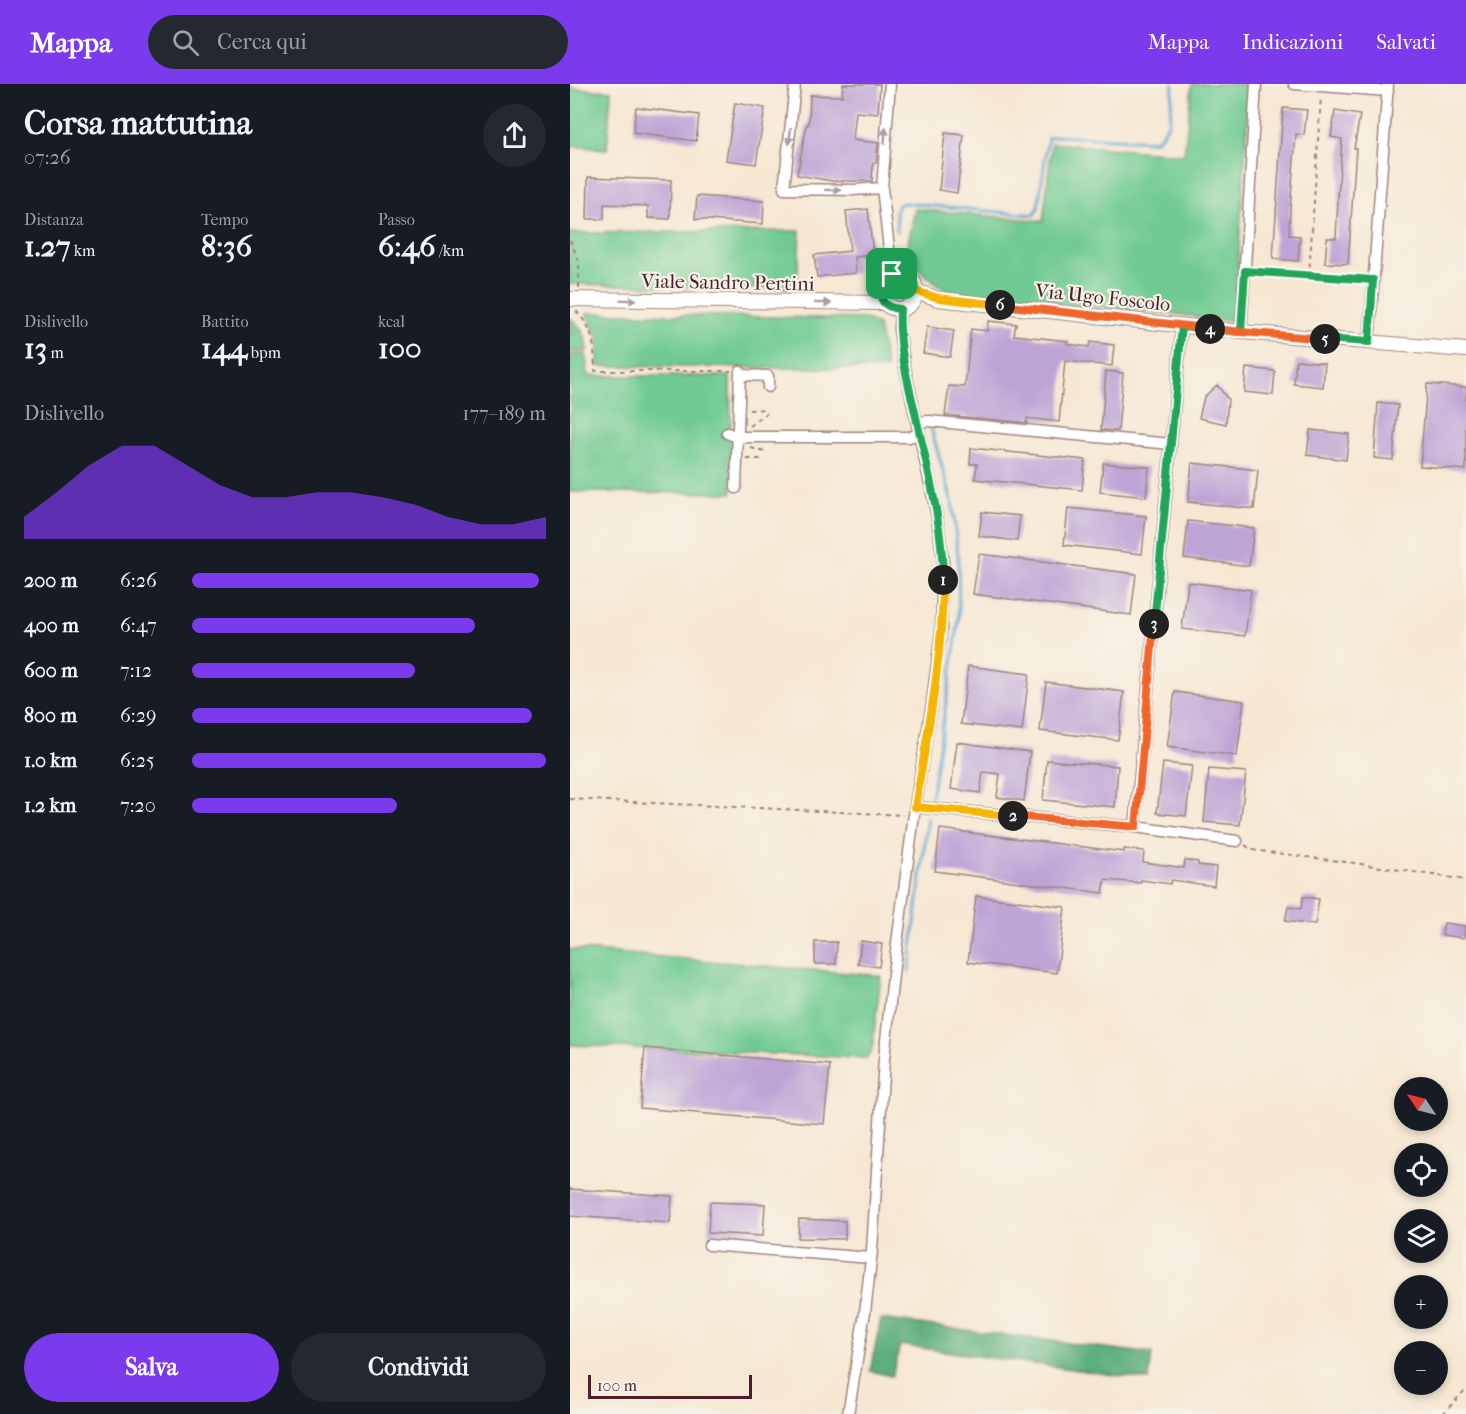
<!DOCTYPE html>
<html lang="it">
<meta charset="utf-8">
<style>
:root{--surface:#171b24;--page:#242831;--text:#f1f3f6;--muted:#9ea1a6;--accent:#7c3aed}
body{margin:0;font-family:"IM FELL French Canon",serif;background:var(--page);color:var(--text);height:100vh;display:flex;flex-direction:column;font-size:22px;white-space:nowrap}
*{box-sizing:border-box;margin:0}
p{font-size:20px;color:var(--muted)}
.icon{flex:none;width:33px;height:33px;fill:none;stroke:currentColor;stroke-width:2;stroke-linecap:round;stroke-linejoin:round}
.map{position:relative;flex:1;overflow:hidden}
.side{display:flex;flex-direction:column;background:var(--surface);width:570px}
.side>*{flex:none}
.needle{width:39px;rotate:305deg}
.controls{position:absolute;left:824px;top:993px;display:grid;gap:12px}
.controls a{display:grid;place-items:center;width:54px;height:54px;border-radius:50%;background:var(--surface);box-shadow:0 3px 9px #0003;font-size:30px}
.scale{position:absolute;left:18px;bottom:15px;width:164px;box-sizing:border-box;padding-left:6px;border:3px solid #4a1f2b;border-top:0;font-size:16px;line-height:21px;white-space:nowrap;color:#4a1f2b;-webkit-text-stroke:4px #f7f3e8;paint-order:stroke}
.pin{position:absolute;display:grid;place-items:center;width:51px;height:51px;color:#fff;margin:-26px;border-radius:12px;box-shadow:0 3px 9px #0006}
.km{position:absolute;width:30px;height:30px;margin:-15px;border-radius:50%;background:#222;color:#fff;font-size:16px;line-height:30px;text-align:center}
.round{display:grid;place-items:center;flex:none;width:63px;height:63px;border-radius:32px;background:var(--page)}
.overview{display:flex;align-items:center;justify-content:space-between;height:102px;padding:0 24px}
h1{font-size:33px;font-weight:800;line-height:45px}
.metrics{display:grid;grid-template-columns:repeat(3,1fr);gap:9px;height:102px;padding:6px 24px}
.metrics div{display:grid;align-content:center}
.metrics b{font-size:30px;font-weight:800}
.metrics small{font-size:16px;font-weight:400}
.metrics p{font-size:16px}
.chart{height:168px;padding:12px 24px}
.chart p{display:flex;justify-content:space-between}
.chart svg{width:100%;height:108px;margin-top:6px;fill:var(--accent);opacity:.7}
.action{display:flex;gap:12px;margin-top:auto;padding:12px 24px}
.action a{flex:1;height:69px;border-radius:36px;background:var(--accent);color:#fff;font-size:24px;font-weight:800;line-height:69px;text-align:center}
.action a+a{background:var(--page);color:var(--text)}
ul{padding:0 24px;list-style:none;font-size:20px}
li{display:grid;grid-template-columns:96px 72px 1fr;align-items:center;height:45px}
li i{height:15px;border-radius:8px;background:var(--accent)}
header{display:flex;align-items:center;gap:36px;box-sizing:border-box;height:84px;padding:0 30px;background:var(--accent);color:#fff}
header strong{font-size:28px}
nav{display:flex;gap:33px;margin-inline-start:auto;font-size:21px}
.search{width:420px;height:54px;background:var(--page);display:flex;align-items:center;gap:15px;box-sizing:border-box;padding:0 21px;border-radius:33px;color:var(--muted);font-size:22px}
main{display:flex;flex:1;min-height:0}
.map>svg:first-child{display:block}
.green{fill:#70ca91;stroke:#5d745e;stroke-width:1.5}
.forest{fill:#5cae7b;stroke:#536653;stroke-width:1.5}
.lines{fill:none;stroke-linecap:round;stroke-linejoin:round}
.stream{stroke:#58a3d0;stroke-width:3}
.building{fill:#bda4d6}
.minor-casing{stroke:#a0837f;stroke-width:13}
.major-casing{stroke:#a0837f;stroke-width:16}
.path{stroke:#a0837f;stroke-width:2;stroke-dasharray:4.5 4.5;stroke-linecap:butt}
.minor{stroke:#fff;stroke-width:10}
.major{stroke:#fff;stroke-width:14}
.oneway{fill:#ae9aa0}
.split-1-casing{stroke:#fff;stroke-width:12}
.split-2-casing{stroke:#fff;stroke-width:12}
.split-3-casing{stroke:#fff;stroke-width:12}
.split-4-casing{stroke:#fff;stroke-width:12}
.split-5-casing{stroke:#fff;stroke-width:12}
.split-6-casing{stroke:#fff;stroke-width:12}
.split-7-casing{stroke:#fff;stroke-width:12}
.split-1{stroke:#22a559;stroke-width:8}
.split-2{stroke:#f5b400;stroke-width:8}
.split-3{stroke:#f0652b;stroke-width:8}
.split-4{stroke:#22a559;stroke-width:8}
.split-5{stroke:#22a559;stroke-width:8}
.split-6{stroke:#f0652b;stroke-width:8}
.split-7{stroke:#f5b400;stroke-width:8}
.labels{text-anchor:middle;stroke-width:4.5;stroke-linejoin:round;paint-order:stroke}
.street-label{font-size:20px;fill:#4a1f2b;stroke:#f7f3e8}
</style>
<header>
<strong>Mappa</strong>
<div class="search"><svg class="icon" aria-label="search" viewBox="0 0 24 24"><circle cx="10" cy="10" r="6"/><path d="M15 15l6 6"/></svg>Cerca qui</div>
<nav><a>Mappa</a><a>Indicazioni</a><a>Salvati</a></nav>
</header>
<main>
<section class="side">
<div class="overview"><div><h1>Corsa mattutina</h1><p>07:26</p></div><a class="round"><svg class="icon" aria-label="share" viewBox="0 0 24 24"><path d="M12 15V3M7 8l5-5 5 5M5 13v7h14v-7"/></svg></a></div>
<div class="metrics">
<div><p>Distanza</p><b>1.27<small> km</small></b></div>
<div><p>Tempo</p><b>8:36</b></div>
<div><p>Passo</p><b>6:46<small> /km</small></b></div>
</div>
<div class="metrics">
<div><p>Dislivello</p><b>13<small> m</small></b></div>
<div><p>Battito</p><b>144<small> bpm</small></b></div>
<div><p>kcal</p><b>100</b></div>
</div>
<div class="chart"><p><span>Dislivello</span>177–189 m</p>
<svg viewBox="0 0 160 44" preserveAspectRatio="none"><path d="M0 44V35L10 25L20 14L30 6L40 6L50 14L60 22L70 27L80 27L90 25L100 25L110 27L120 30L130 35L140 38L150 38L160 35V44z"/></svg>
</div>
<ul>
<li><b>200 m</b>6:26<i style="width:98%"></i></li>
<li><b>400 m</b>6:47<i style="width:80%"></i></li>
<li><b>600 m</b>7:12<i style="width:63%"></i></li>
<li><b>800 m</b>6:29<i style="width:96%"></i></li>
<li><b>1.0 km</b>6:25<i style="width:100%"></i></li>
<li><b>1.2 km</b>7:20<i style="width:58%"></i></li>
</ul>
<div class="action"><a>Salva</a><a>Condividi</a></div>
</section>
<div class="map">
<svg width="896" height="1330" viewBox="0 0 896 1330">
<rect width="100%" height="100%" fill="#f7f3e8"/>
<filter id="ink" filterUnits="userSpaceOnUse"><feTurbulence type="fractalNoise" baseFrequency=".0167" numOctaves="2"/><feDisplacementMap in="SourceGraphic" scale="12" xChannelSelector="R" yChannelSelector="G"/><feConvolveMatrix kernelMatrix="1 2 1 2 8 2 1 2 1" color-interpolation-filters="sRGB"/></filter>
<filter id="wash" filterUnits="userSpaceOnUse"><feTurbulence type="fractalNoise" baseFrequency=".008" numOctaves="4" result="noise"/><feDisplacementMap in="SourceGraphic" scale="24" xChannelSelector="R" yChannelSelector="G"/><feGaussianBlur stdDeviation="1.35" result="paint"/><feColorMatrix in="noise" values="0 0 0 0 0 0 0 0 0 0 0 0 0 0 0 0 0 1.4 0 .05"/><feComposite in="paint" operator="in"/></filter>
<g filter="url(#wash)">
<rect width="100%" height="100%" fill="#f6e7d3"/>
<path class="green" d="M622,0H680L664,238L606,230L384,211L367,201L335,174L345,125L473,137L482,59L614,71Z
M0,4L41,7L37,65L0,62Z
M230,147L227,205L0,200V149Z
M17,229L295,235L308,242L317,285L28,282V252L18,235Z
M0,234C13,244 16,251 17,267L0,268Z
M16,270L18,292H160L162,409L0,408V271Z
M0,865L311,892L302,966L297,974L0,961Z"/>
<path class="forest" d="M311,1235L582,1270L579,1296L330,1261L322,1292L300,1287Z"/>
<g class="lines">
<path class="stream" d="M327,148L326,128L328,121L333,119L464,131L468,125L478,54L486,52L584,57C604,45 600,21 603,0
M360,341L382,417L388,472L389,536L361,714
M339,887L358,734"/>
</g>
<g id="blocks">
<path class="building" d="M273,0H310L308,30L286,28L283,56L308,59L306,79H303L302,97H262L227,91L237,40H239L240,11L272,12Z
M165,19L195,24L186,80L156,76Z
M66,23L129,31L126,57L63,49Z
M713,24L737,26L734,51L726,50L720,126L719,151L730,152L728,177L703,175Z
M765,27L790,31L784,64H786L778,180L755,179L757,154H766L769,98L772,55L761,53Z
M375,49L394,51L387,109L369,106Z
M18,93L101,96L100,135L78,134V122L34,120V135H17Z
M127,112L194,117L193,140L125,135Z
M298,125L303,171L285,173L286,189L247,193L244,171L280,167L276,127Z
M418,237L446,240L444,251L498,257L497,260L519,263L520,258L544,261L542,282L495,277L489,338L457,334V339L375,331L379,302L395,303L401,245L417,247Z
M357,243L384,247L380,273L353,269Z
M726,276L755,279L753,303L724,300Z
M676,284L705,287L703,311L674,308Z
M536,287L553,289L548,347L531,346Z
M857,300L896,303V386L850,382Z
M647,301L658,315L656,340L629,334L634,313Z
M808,319L828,321L823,376L804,374Z
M740,346L779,350L776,376L737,371Z
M401,364L515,376L512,406L405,395L407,380H400Z
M533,379L579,383L576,413L530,408Z
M622,379L688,386L684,425L618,418Z
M498,424L576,432L572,470L494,461Z
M412,428L450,432L447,457L409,452Z
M618,437L684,444L679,482L614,474Z
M409,470L566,490L561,531L403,510Z
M618,498L681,506L675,552L612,545Z
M398,582L459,590L452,647L391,640Z
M476,598L554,608L548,656L470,647Z
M605,608L674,617L667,672L597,663Z
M387,658L460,668L454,717L427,713L430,690L413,688L410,709L381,705Z
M477,676L548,682L545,723L473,716Z
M593,679L622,682L616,732L587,729Z
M639,685L676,688L670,741L634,738Z
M370,745L554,768V765L574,767L573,778L614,784L615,776L628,778V781L646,783L644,802L601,796L600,800L571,796V799L535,796L533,809L365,787Z
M406,812L495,823L487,889L398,878Z
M733,813L749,815L745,841L715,837L718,823L731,825Z
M874,839L895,842L894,854L872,851Z
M291,857L312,860L309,883L288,880Z
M245,858H267L266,880H245Z
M75,964L260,981L254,1040L70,1024Z
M0,1105L102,1112L100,1139L0,1132Z
M140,1118L195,1120L193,1152L138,1149Z
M229,1135L275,1137V1155L228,1154Z"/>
</g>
</g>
<g filter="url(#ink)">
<use href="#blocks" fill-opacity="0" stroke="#a0837f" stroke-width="1.5"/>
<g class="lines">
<g class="minor-casing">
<path id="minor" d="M225,0L214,105L284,106L312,104
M320,0L312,104L322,190
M724,0L818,7
M671,248L686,0
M799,258L818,0
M170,291L198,292V303
M347,338L359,337L601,360
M157,349L168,353H339L349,350
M166,404L170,287
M345,723L565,743L667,757
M565,743L612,242
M139,1161L301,1174
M278,1330L295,1228L302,1167L314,975L324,882L345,723L361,626L371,548L373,477L367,432L335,284L329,246L330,225"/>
</g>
<g class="major-casing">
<path id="major" d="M310 207a18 18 0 1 1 36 0a18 18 0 1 1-36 0Z
M346,207L368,215L671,248L896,266
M0,215L314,219"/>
</g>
<path class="path" d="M0,156L9,177V205
M684,188L795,196
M739,192L751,12
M6,227C25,247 24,261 25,287H161
M179,326L197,325
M180,342L197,329
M181,364L195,368
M177,375H195
M0,715L333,731
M675,761L682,766L784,779L896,796
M873,1330L896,1305"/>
<use href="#minor" class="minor"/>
<use href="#major" class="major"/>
</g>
<defs><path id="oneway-solid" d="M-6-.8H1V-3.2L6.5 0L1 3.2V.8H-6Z" transform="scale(1.5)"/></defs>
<g class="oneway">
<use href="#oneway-solid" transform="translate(220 52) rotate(96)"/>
<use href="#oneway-solid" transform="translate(315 52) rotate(-86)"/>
<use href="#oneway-solid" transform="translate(263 106) rotate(1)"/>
<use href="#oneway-solid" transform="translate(58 216) rotate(1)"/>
<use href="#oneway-solid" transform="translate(253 219) rotate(1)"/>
</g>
</g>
<g class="lines" filter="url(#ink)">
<g class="split-1-casing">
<path id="split-1" d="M322,190C304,202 307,224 330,225C328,259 336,291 344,324C356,379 373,439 373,496"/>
</g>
<g class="split-2-casing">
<path id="split-2" d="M373,496C373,572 358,648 345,723L443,732"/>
</g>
<g class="split-3-casing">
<path id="split-3" d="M443,732L566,743L584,540"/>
</g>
<g class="split-4-casing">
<path id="split-4" d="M584,540L612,242L640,245"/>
</g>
<g class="split-5-casing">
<path id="split-5" d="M640,245L671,248L675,187L803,196L799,258L755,255"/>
</g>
<g class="split-6-casing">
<path id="split-6" d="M430,221L671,248L755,255"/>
</g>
<g class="split-7-casing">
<path id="split-7" d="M322,190L337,191L345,201L346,207L368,214L430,221"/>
</g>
<use href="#split-1" class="split-1"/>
<use href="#split-2" class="split-2"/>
<use href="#split-3" class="split-3"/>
<use href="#split-4" class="split-4"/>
<use href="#split-5" class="split-5"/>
<use href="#split-6" class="split-6"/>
<use href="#split-7" class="split-7"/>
</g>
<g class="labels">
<g class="street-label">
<text transform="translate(158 198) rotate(1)" y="7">Viale Sandro Pertini</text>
<text transform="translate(533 213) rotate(6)" y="7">Via Ugo Foscolo</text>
</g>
</g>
</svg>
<div class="controls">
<a><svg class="needle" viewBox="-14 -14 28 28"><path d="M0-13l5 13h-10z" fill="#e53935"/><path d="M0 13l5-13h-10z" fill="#9ea1a6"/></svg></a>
<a><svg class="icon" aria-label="locate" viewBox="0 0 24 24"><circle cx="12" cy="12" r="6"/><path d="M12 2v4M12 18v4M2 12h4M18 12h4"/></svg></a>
<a><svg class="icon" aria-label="layers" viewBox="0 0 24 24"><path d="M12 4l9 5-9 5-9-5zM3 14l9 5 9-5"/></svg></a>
<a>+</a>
<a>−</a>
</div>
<div class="scale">100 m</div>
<div class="pin" style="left:322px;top:190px;background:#1e9e55"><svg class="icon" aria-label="arrive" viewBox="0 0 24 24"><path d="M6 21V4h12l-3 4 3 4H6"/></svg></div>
<b class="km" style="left:373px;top:496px">1</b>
<b class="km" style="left:443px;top:732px">2</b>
<b class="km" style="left:584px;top:540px">3</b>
<b class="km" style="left:640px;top:245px">4</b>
<b class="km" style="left:755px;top:255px">5</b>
<b class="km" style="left:430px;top:221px">6</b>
</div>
</main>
